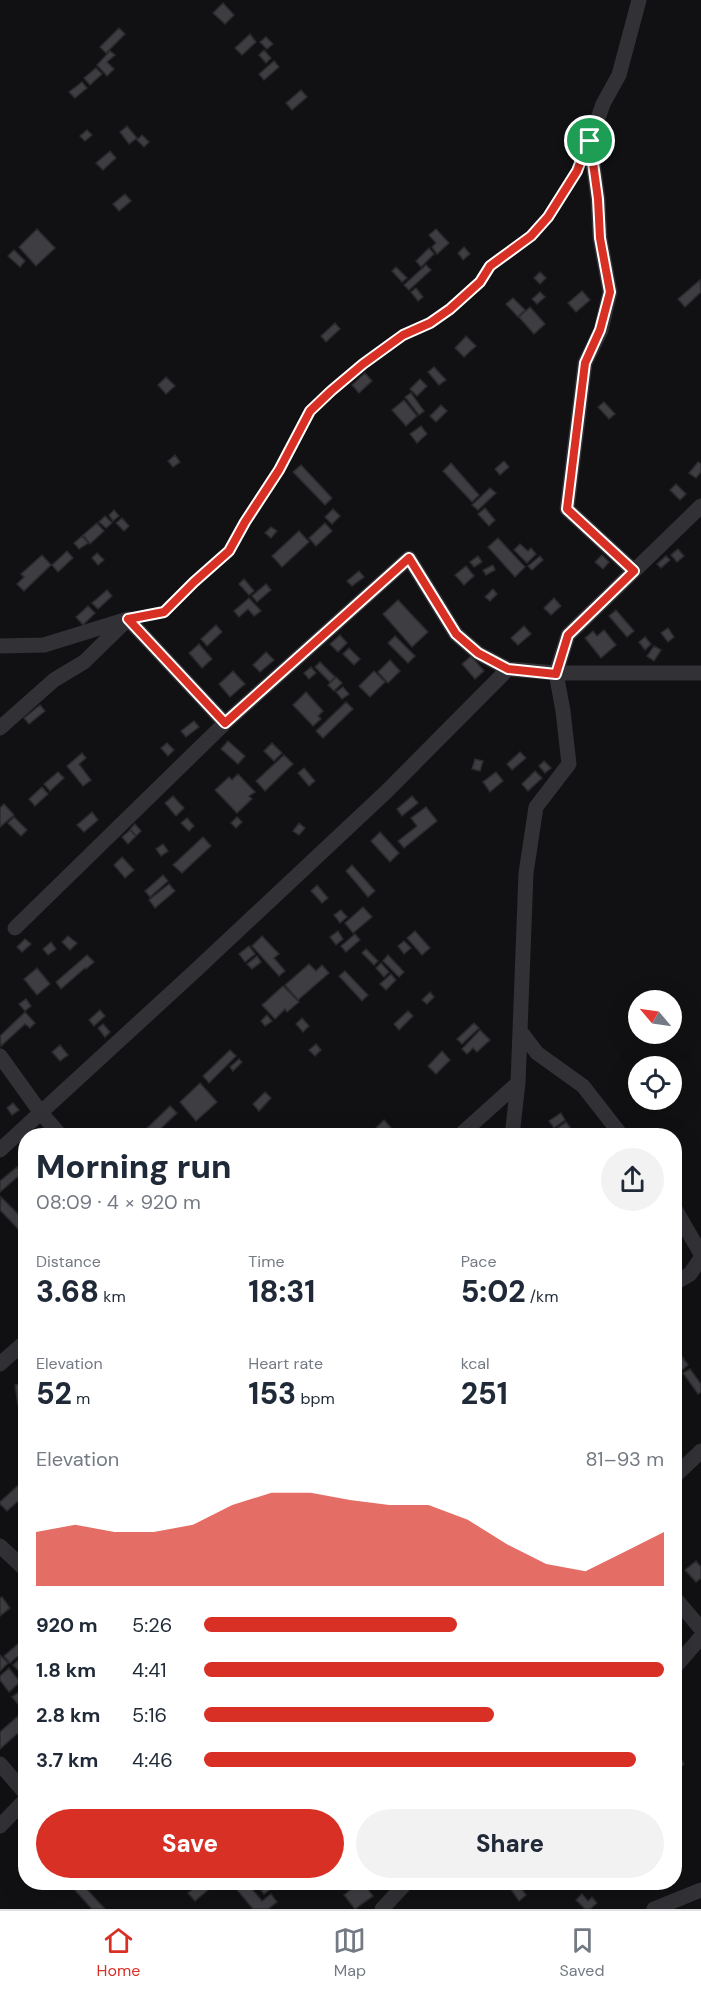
<!DOCTYPE html>
<meta charset="utf-8">
<style>
:root{--surface:#fff;--page:#f2f2f3;--text:#1f2937;--muted:#747a83;--line:#e0e1e3;--accent:#d93025}
body{margin:0;font-family:"DM Sans",sans-serif;background:var(--page);color:var(--text);height:100vh;display:flex;flex-direction:column;font-size:22px;white-space:nowrap}
*{box-sizing:border-box;margin:0}
p{font-size:20px;color:var(--muted)}
.icon{flex:none;width:33px;height:33px;fill:none;stroke:currentColor;stroke-width:2;stroke-linecap:round;stroke-linejoin:round}
.map{position:relative;flex:1;overflow:hidden}
.sheet{position:absolute;left:18px;top:1128px;width:664px;height:762px;display:flex;flex-direction:column;background:var(--surface);border-radius:24px;box-shadow:0 6px 24px #0002}
.sheet>*{flex:none}
.needle{width:39px;rotate:299deg}
.buttons{position:absolute;left:628px;top:990px;display:grid;gap:12px}
.buttons a{display:grid;place-items:center;width:54px;height:54px;border-radius:50%;background:var(--surface);box-shadow:0 6px 24px #0002;font-size:30px}
.pin{position:absolute;display:grid;place-items:center;width:51px;height:51px;color:#fff;margin:-26px;border:3px solid #fff;border-radius:50%;box-shadow:0 2px 6px #0007}
.round{display:grid;place-items:center;flex:none;width:63px;height:63px;border-radius:32px;background:var(--page)}
.summary{display:flex;align-items:center;justify-content:space-between;height:102px;padding:0 18px}
h1{font-size:33px;font-weight:800;line-height:45px}
.stats{display:grid;grid-template-columns:repeat(3,1fr);gap:9px;height:102px;padding:6px 18px}
.stats div{display:grid;align-content:center}
.stats b{font-size:30px;font-weight:800}
.stats small{font-size:16px;font-weight:400}
.stats p{font-size:16px}
.chart{height:168px;padding:12px 18px}
.chart p{display:flex;justify-content:space-between}
.chart svg{width:100%;height:108px;margin-top:6px;fill:var(--accent);opacity:.7}
.cta{display:flex;gap:12px;margin-top:auto;padding:12px 18px}
.cta a{flex:1;height:69px;border-radius:36px;background:var(--accent);color:#fff;font-size:24px;font-weight:800;line-height:69px;text-align:center}
.cta a+a{background:var(--page);color:var(--text)}
ul{padding:0 18px;list-style:none;font-size:20px}
li{display:grid;grid-template-columns:96px 72px 1fr;align-items:center;height:45px}
li i{height:15px;border-radius:8px;background:var(--accent)}
.dock{display:flex;justify-content:space-around;align-items:center;height:84px;border-top:2px solid var(--line);background:var(--surface);font-size:16px;color:var(--muted)}
.dock a{display:grid;justify-items:center;gap:3px}
.dock .on{color:var(--accent)}
.map>svg:first-child{display:block}
.building{fill:#3d3d42;stroke:#2b2a2d;stroke-width:1.5}
.lines{fill:none;stroke-linecap:round;stroke-linejoin:round}
.path{stroke:#38383d;stroke-width:2;stroke-dasharray:3 4.5;stroke-linecap:butt}
.minor{stroke:#323236;stroke-width:15}
.route-casing{stroke:#fff;stroke-width:12}
.route{stroke:#d93025;stroke-width:8}
</style>
<div class="map">
<svg width="701" height="1909" viewBox="0 0 701 1909">
<rect width="100%" height="100%" fill="#111012"/>
<path class="building" d="M223,3L234,15L225,24L213,13Z
M119,28L125,34L106,53L100,47Z
M250,34L256,42L242,55L235,48Z
M266,37L273,44L267,49L260,42Z
M264,50L271,58L266,63L259,55Z
M110,51L115,55L107,62L114,69L107,76L97,65Z
M274,61L279,67L264,80L259,74Z
M96,68L102,74L90,85L84,78Z
M82,82L87,88L75,98L69,92Z
M301,90L307,97L292,110L286,103Z
M127,126L137,138L129,144L120,132Z
M87,130L92,135L85,141L80,136Z
M142,135L149,142L144,147L137,140Z
M110,151L116,158L103,170L96,163Z
M125,194L131,201L119,211L113,204Z
M37,229L55,248L36,266L19,247Z
M436,229L449,243L437,254L432,247L436,243L429,235Z
M464,247L470,254L463,260L458,253Z
M429,248L434,254L421,267L416,261Z
M14,250L25,261L20,267L8,256Z
M426,265L431,270L409,290L404,285Z
M396,267L407,278L402,282L392,271Z
M540,272L546,278L540,284L534,278Z
M700,280L701,292L685,307L678,299Z
M416,288L423,297L418,301L411,292Z
M582,291L590,300L576,312L568,303Z
M540,292L545,297L537,304L532,299Z
M513,298L525,310L518,317L506,304Z
M530,307L545,324L534,334L519,317Z
M335,323L340,329L326,342L321,336Z
M466,336L476,346L464,357L455,348Z
M434,367L446,380L439,385L428,372Z
M365,373L372,381L359,393L352,385Z
M166,377L175,386L166,394L158,385Z
M420,379L427,386L417,396L410,389Z
M411,393L424,411L419,415L405,397Z
M404,400L417,416L406,426L392,410Z
M604,402L615,414L609,419L598,407Z
M441,405L447,411L436,422L430,416Z
M421,426L427,434L417,443L410,434Z
M175,455L180,462L173,467L168,461Z
M504,461L509,467L500,475L495,469Z
M698,462L701,464V472L696,478L689,473Z
M451,463L479,495L472,502L443,471Z
M301,465L332,498L325,505L293,472Z
M676,484L686,494L680,500L670,490Z
M490,488L496,493L478,510L472,505Z
M485,508L495,520L489,526L478,514Z
M333,509L340,516L332,524L325,517Z
M114,510L119,516L113,521L109,515Z
M105,516L112,523L106,528L99,522Z
M122,518L129,526L124,531L116,523Z
M97,523L104,531L90,544L83,535Z
M325,523L332,531L316,546L309,538Z
M271,527L277,531L271,538L265,533Z
M299,531L309,542L282,567L272,556Z
M82,536L88,543L79,549L74,543Z
M498,538L525,567L515,577L488,547Z
M520,544L528,551L531,548L536,554L527,563L514,550Z
M678,549L684,556L677,562L671,555Z
M67,551L73,558L58,572L52,565Z
M97,553L104,560L98,565L92,558Z
M42,555L51,565L24,591L17,584L24,577L21,574Z
M602,555L609,562L603,569L595,562Z
M478,556L482,562L474,567L470,562Z
M540,556L543,560L532,570L528,566Z
M666,556L670,560L661,568L657,564Z
M493,565L495,570L486,575L483,570Z
M466,566L474,576L464,585L455,575Z
M359,571L364,577L352,586L347,581Z
M244,579L254,591L249,595L239,584Z
M266,584L271,590L257,602L252,596Z
M493,589L497,594L490,601L485,597Z
M107,590L112,596L98,609L92,603Z
M249,598L261,611L254,616L248,609L239,617L234,611Z
M554,598L561,606L551,615L544,608Z
M398,600L428,632L412,647L383,614Z
M88,606L95,613L83,625L76,617Z
M616,610L634,631L627,637L609,616Z
M216,625L222,632L207,646L201,639Z
M524,626L531,634L518,645L511,638Z
M668,628L674,637L668,642L661,633Z
M604,630L616,645L601,658L585,638L593,631L597,636Z
M340,635L347,643L338,652L330,644Z
M395,636L415,656L408,663L388,643Z
M645,637L651,644L645,650L639,642Z
M199,644L212,659L202,668L189,653Z
M654,646L661,650L654,661L647,656Z
M349,648L360,659L354,665L343,654Z
M266,652L274,660L260,672L253,665Z
M471,656L484,671L475,679L462,664Z
M390,660L400,671L388,683L378,672Z
M320,662L335,677L330,682L315,667Z
M311,667L316,673L309,679L304,673Z
M233,671L245,684L230,697L219,684Z
M374,671L385,682L370,697L359,686Z
M336,677L342,683L334,691L328,685Z
M343,687L349,694L342,699L336,692Z
M306,692L323,711L318,716L321,719L313,726L293,705Z
M346,702L353,709L323,738L316,731Z
M40,705L45,711L29,724L24,718Z
M194,721L199,727L186,737L181,731Z
M228,741L245,756L238,764L221,749Z
M167,743L174,750L168,756L161,748Z
M272,743L282,753L274,761L264,751Z
M520,752L526,758L512,770L507,764Z
M82,753L86,758L79,764L91,780L83,786L67,766Z
M284,755L293,764L265,791L256,781Z
M475,759L483,761L480,771L472,769Z
M544,761L551,768L545,773L539,766Z
M304,768L315,781L309,786L298,773Z
M535,771L542,778L528,791L522,784Z
M58,772L64,778L50,791L44,784Z
M496,772L503,781L490,792L483,782Z
M238,774L255,792L249,796L252,799L237,813L215,790L229,777L232,780Z
M42,787L48,794L35,806L29,799Z
M173,796L184,808L176,816L165,803Z
M412,796L418,803L402,816L397,809Z
M4,804L14,815L0,827V808Z
M426,807L437,821L404,848L398,841L417,826L411,818Z
M92,812L98,820L84,832L77,825Z
M14,817L27,830L21,836L8,823Z
M237,817L242,822L236,828L231,823Z
M187,818L194,826L189,831L181,823Z
M299,823L305,828L299,835L293,831Z
M135,824L141,831L136,836L130,829Z
M130,830L136,836L128,844L122,837Z
M380,832L399,853L390,862L371,841Z
M203,837L211,846L182,873L173,865Z
M163,844L168,851L161,856L156,849Z
M122,857L134,870L125,878L114,865Z
M352,865L375,891L368,897L346,871Z
M163,875L168,881L150,897L145,891Z
M169,884L175,891L155,908L149,900Z
M317,885L328,898L322,903L311,891Z
M363,907L372,917L353,933L345,923Z
M341,910L347,917L340,923L334,915Z
M338,931L343,939L336,945L330,937Z
M415,931L430,948L422,955L407,938Z
M355,934L360,940L346,952L341,946Z
M68,936L77,943L70,950L62,942Z
M262,936L279,954L274,958L285,971L279,976L252,946Z
M25,939L31,944L22,952L17,947Z
M404,941L411,948L404,954L398,946Z
M51,942L56,949L48,955L43,949Z
M249,946L255,954L245,962L239,954Z
M366,949L378,961L374,965L362,953Z
M87,955L94,962L86,969L85,968L61,989L56,982Z
M388,955L404,972L399,977L383,961Z
M257,956L261,962L252,969L247,964Z
M381,963L389,972L384,977L376,968Z
M309,964L316,971L322,965L329,973L298,1000L285,985Z
M37,968L50,984L37,995L24,979Z
M345,971L368,995L362,1001L339,976Z
M391,974L396,980L386,990L380,984Z
M283,986L299,1002L287,1012L285,1009L275,1019L262,1005Z
M430,992L434,997L427,1004L422,1000Z
M26,999L31,1006L25,1011L19,1004Z
M100,1010L105,1016L94,1026L89,1020Z
M408,1011L413,1016L399,1030L394,1024Z
M25,1012L35,1023L30,1028L25,1024L1,1046L0,1036Z
M267,1015L272,1021L265,1026L261,1021Z
M302,1018L309,1026L303,1032L296,1024Z
M474,1023L479,1028L462,1044L457,1039Z
M103,1024L110,1032L105,1037L98,1028Z
M480,1030L490,1040L477,1052L473,1048L467,1054L462,1049Z
M316,1044L321,1050L315,1056L309,1050Z
M60,1045L68,1055L60,1061L52,1052Z
M230,1050L236,1056L209,1083L203,1076Z
M442,1051L450,1060L436,1074L428,1066Z
M239,1059L242,1062L233,1071L230,1067Z
M200,1083L217,1102L196,1121L180,1102Z
M265,1092L271,1098L259,1111L253,1104Z
M13,1103L19,1110L12,1115L7,1108Z
M170,1106L177,1113L153,1136H142L141,1134Z
M561,1113L565,1120L554,1128L549,1121Z
M384,1120L398,1136H381L375,1129Z
M566,1122L571,1129L563,1136H559L555,1130Z
M17,1167L22,1173L0,1192V1181Z
M1,1197L26,1222L19,1230L0,1210Z
M678,1351L688,1365L681,1371L675,1364V1353Z
M690,1369L701,1384V1392L698,1394L683,1373Z
M26,1383V1404L18,1405L15,1385Z
M26,1478V1494L7,1511L0,1504V1502Z
M696,1561L701,1567V1578L696,1582L685,1570Z
M2,1597L10,1608L0,1616V1598Z
M26,1637V1649L10,1663L4,1656Z
M26,1653V1673L23,1675L13,1665Z
M0,1655L8,1663L0,1671Z
M9,1668L20,1682L9,1692L0,1680V1676Z
M26,1687V1706L22,1709L12,1697Z
M18,1716L26,1726L0,1749V1732Z
M679,1756L684,1764L675,1771V1759Z
M201,1882H217L195,1901L188,1893Z
M237,1882H246L262,1901L271,1894L277,1902L268,1909H253L233,1885Z
M255,1882H276L277,1884L264,1894Z
M360,1882H362L373,1896L355,1909L344,1895Z
M81,1883L105,1909H92L74,1889Z
M517,1883L526,1895L519,1901L510,1888Z
M582,1894L588,1901L592,1897L597,1903L590,1909H585L576,1900Z"/>
<g class="lines">
<path class="path" d="M146,616L164,612L194,582L229,551L245,522L279,470L310,411L363,364L403,335L430,323L450,309L480,282L491,266L531,236L547,217L579,166"/>
<path class="minor" d="M634,571L567,509L585,363L601,330L610,292L600,238L598,199L590,141L603,104L619,75L639,0
M0,646L44,645L128,619L225,723
M0,728L54,680L84,662L125,622
M15,928L225,723L409,558L456,634L478,653L508,669L556,673H701
M521,1032L537,1053L583,1086L622,1136
M0,1056L41,1113L61,1136
M459,1136L518,1083
M512,1136L518,1083L526,873L536,807L569,764L563,711L556,673L568,635L701,506
M0,1150L195,971L387,791L508,669
M675,1209L701,1254
M675,1283L690,1274L701,1258
M0,1364L26,1341
M675,1476L701,1451
M0,1546L26,1570
M675,1598L701,1629
M675,1667L701,1637
M0,1764L26,1794
M0,1826L26,1799
M382,1909L407,1882
M654,1909L701,1890"/>
</g>
<g class="lines">
<g class="route-casing">
<path id="route" d="M595,123L590,141L598,199L600,238L610,292L600,330L585,363L567,509L634,571L568,635L556,674L508,669L478,653L456,634L409,558L225,723L128,619L164,612L194,582L229,551L245,522L279,470L310,411L331,391L363,364L403,335L430,323L450,309L480,282L490,266L531,236L548,217L577,171Z"/>
</g>
<use href="#route" class="route"/>
</g>
</svg>
<div class="buttons">
<a><svg class="needle" viewBox="-14 -14 28 28"><path d="M0-13l5 13h-10z" fill="#e53935"/><path d="M0 13l5-13h-10z" fill="#747a83"/></svg></a>
<a><svg class="icon" aria-label="locate" viewBox="0 0 24 24"><circle cx="12" cy="12" r="6"/><path d="M12 2v4M12 18v4M2 12h4M18 12h4"/></svg></a>
</div>
<div class="pin" style="left:590px;top:141px;background:#1e9e55"><svg class="icon" aria-label="arrive" viewBox="0 0 24 24"><path d="M6 21V4h12l-3 4 3 4H6"/></svg></div>
<section class="sheet">
<div class="summary"><div><h1>Morning run</h1><p>08:09 · 4 × 920 m</p></div><a class="round"><svg class="icon" aria-label="share" viewBox="0 0 24 24"><path d="M12 15V3M7 8l5-5 5 5M5 13v7h14v-7"/></svg></a></div>
<div class="stats">
<div><p>Distance</p><b>3.68<small> km</small></b></div>
<div><p>Time</p><b>18:31</b></div>
<div><p>Pace</p><b>5:02<small> /km</small></b></div>
</div>
<div class="stats">
<div><p>Elevation</p><b>52<small> m</small></b></div>
<div><p>Heart rate</p><b>153<small> bpm</small></b></div>
<div><p>kcal</p><b>251</b></div>
</div>
<div class="chart"><p><span>Elevation</span>81–93 m</p>
<svg viewBox="0 0 160 44" preserveAspectRatio="none"><path d="M0 44V22L10 19L20 22L30 22L40 19L50 11L60 6L70 6L80 9L90 11L100 11L110 17L120 27L130 35L140 38L150 30L160 22V44z"/></svg>
</div>
<ul>
<li><b>920 m</b>5:26<i style="width:55%"></i></li>
<li><b>1.8 km</b>4:41<i style="width:100%"></i></li>
<li><b>2.8 km</b>5:16<i style="width:63%"></i></li>
<li><b>3.7 km</b>4:46<i style="width:94%"></i></li>
</ul>
<div class="cta"><a>Save</a><a>Share</a></div>
</section>
</div>
<nav class="dock">
<a class="on"><svg class="icon" aria-label="home" viewBox="0 0 24 24"><path d="M3 11l9-7 9 7M6 9v11h12V9"/></svg>Home</a>
<a><svg class="icon" aria-label="map" viewBox="0 0 24 24"><path d="M3 6l6-2 6 2 6-2v14l-6 2-6-2-6 2zM9 4v14M15 6v14"/></svg>Map</a>
<a><svg class="icon" aria-label="saved" viewBox="0 0 24 24"><path d="M7 4h10v16l-5-4-5 4z"/></svg>Saved</a>
</nav>
